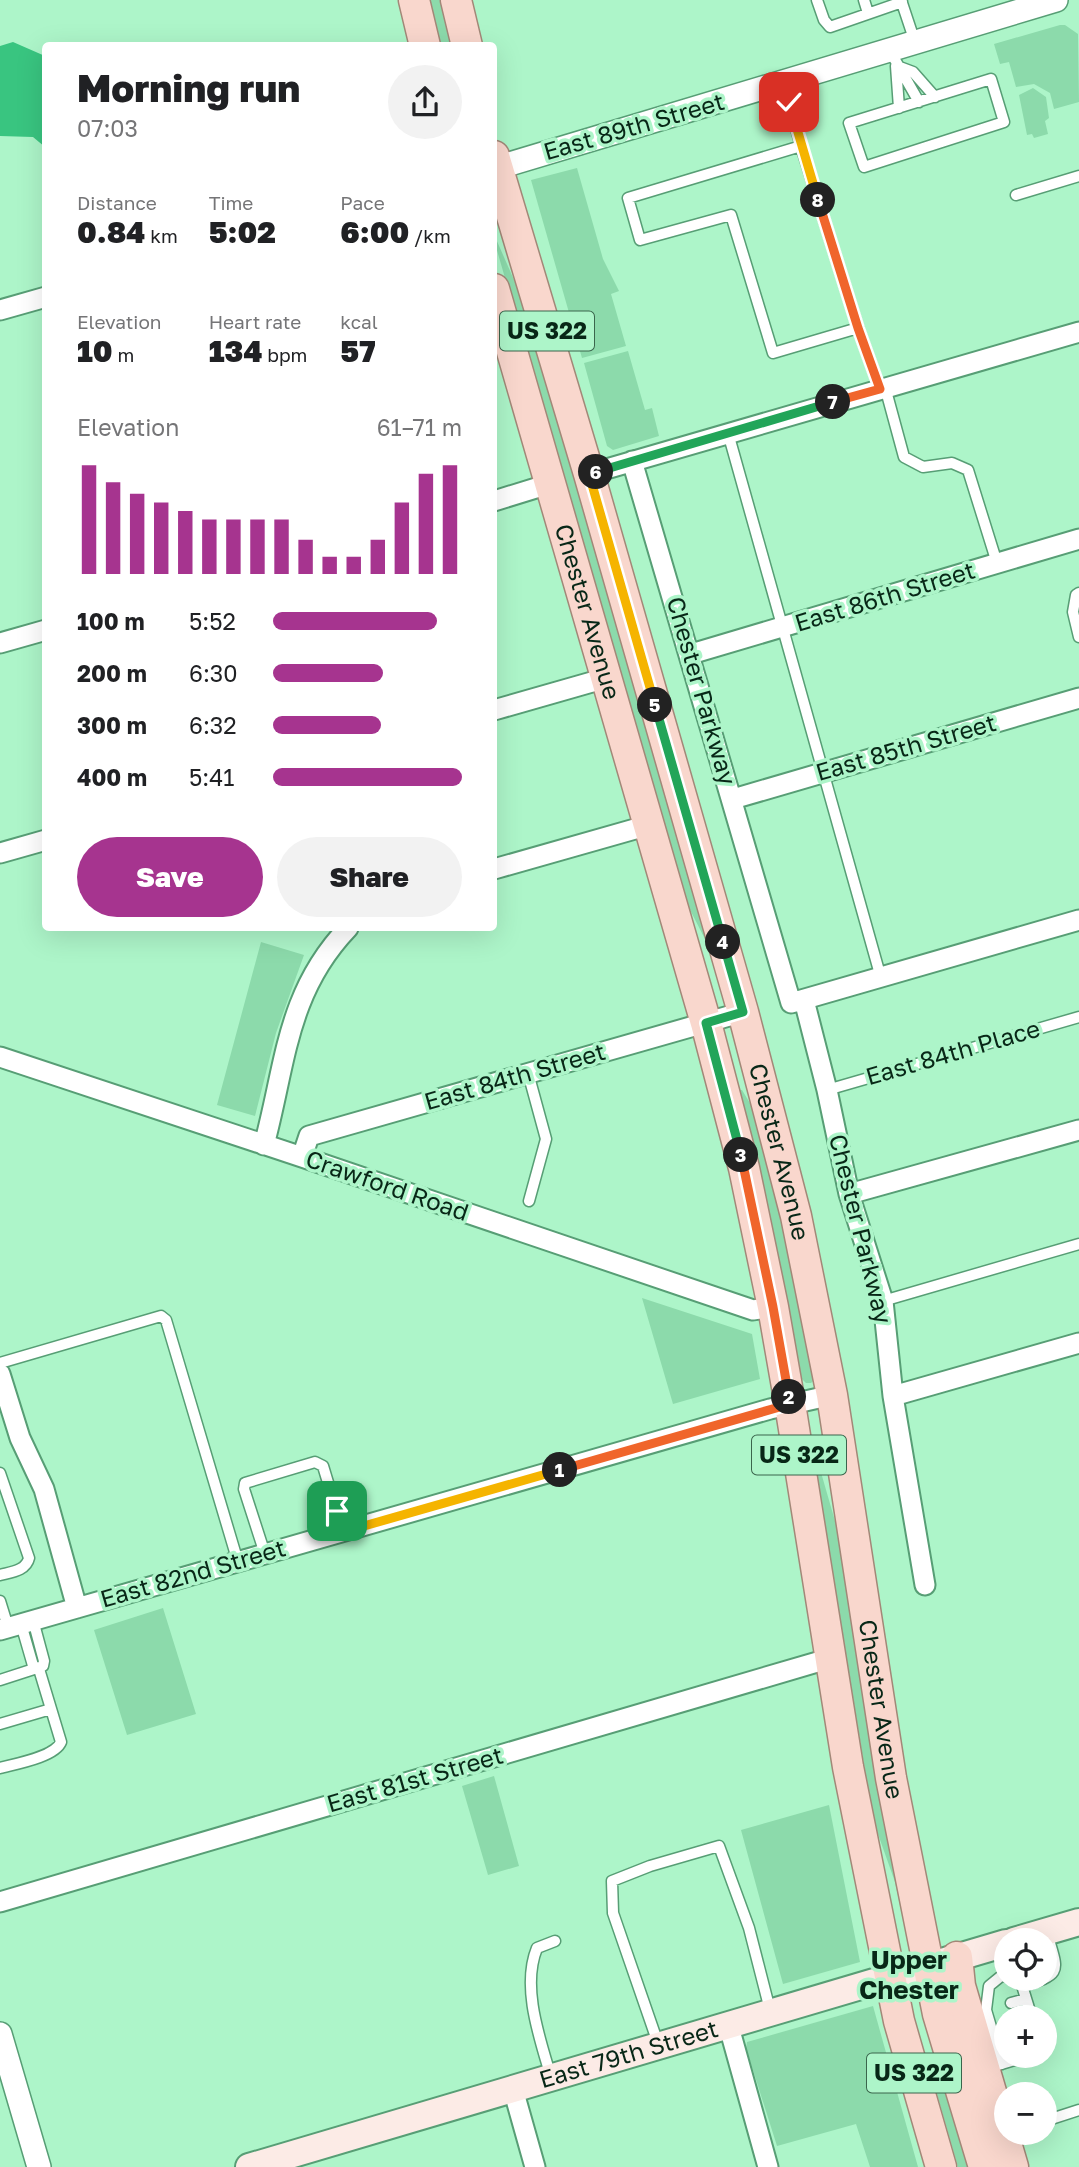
<!DOCTYPE html>
<meta charset="utf-8">
<style>
:root{--surface:#fff;--page:#f2f2f2;--text:#202124;--muted:#757577;--accent:#a6348f}
body{margin:0;font-family:"Golos Text",sans-serif;background:var(--page);color:var(--text);height:100vh;display:flex;flex-direction:column;font-size:26px;white-space:nowrap}
*{box-sizing:border-box;margin:0}
p{font-size:23px;color:var(--muted)}
.icon{flex:none;width:38px;height:38px;fill:none;stroke:currentColor;stroke-width:2;stroke-linecap:round;stroke-linejoin:round}
.map{position:relative;flex:1;overflow:hidden}
.side{position:absolute;left:42px;top:42px;width:455px;height:889px;display:flex;flex-direction:column;background:var(--surface);border-radius:7px;box-shadow:0 7px 28px #0002}
.side>*{flex:none}
.controls{position:absolute;left:994px;top:1928px;display:grid;gap:14px}
.controls a{display:grid;place-items:center;width:63px;height:63px;border-radius:50%;background:var(--surface);box-shadow:0 7px 28px #0002;font-size:35px}
.pin{position:absolute;display:grid;place-items:center;width:60px;height:60px;color:#fff;margin:-30px;border-radius:14px;box-shadow:0 4px 10px #0006}
.km{position:absolute;width:35px;height:35px;margin:-18px;border-radius:50%;background:#222;color:#fff;font-size:19px;line-height:35px;text-align:center}
.round{display:grid;place-items:center;flex:none;width:74px;height:74px;border-radius:37px;background:var(--page)}
.headline{display:flex;align-items:center;justify-content:space-between;height:119px;padding:0 35px}
h1{font-size:38px;font-weight:800;line-height:52px}
.metrics{display:grid;grid-template-columns:repeat(3,1fr);gap:10px;height:119px;padding:7px 35px}
.metrics div{display:grid;align-content:center}
.metrics b{font-size:30px;font-weight:800}
.metrics small{font-size:19px;font-weight:400}
.metrics p{font-size:19px}
.chart{height:196px;padding:14px 35px}
.chart p{display:flex;justify-content:space-between}
.chart svg{width:100%;height:126px;margin-top:7px;stroke:var(--accent);stroke-width:6}
.button{display:flex;gap:14px;margin-top:auto;padding:14px 35px}
.button a{flex:1;height:80px;border-radius:42px;background:var(--accent);color:#fff;font-size:28px;font-weight:800;line-height:80px;text-align:center}
.button a+a{background:var(--page);color:var(--text)}
ul{padding:0 35px;list-style:none;font-size:23px}
li{display:grid;grid-template-columns:112px 84px 1fr;align-items:center;height:52px}
li i{height:18px;border-radius:9px;background:var(--accent)}
.map>svg:first-child{display:block}
.green{fill:#8cdaab}
.forest{fill:#39c580}
.lines{fill:none;stroke-linecap:round;stroke-linejoin:round}
.service-casing{stroke:#579e75;stroke-width:13}
.minor-casing{stroke:#579e75;stroke-width:23}
.tertiary-casing{stroke:#579e75;stroke-width:26}
.secondary-casing{stroke:#579e75;stroke-width:30}
.primary-casing{stroke:#a28878;stroke-width:33}
.service{stroke:#fff;stroke-width:10}
.minor{stroke:#fff;stroke-width:19}
.tertiary{stroke:#fff;stroke-width:23}
.secondary{stroke:#fcebe6;stroke-width:26}
.primary{stroke:#f9d7cd;stroke-width:30}
.split-1-casing{stroke:#fff;stroke-width:14}
.split-2-casing{stroke:#fff;stroke-width:14}
.split-3-casing{stroke:#fff;stroke-width:14}
.split-4-casing{stroke:#fff;stroke-width:14}
.split-5-casing{stroke:#fff;stroke-width:14}
.split-6-casing{stroke:#fff;stroke-width:14}
.split-7-casing{stroke:#fff;stroke-width:14}
.split-8-casing{stroke:#fff;stroke-width:14}
.split-9-casing{stroke:#fff;stroke-width:14}
.split-1{stroke:#f5b400;stroke-width:9}
.split-2{stroke:#f0652b;stroke-width:9}
.split-3{stroke:#f0652b;stroke-width:9}
.split-4{stroke:#22a559;stroke-width:9}
.split-5{stroke:#22a559;stroke-width:9}
.split-6{stroke:#f5b400;stroke-width:9}
.split-7{stroke:#22a559;stroke-width:9}
.split-8{stroke:#f0652b;stroke-width:9}
.split-9{stroke:#f5b400;stroke-width:9}
.labels{text-anchor:middle;stroke-width:7;stroke-linejoin:round;paint-order:stroke}
.shield{fill:#adf5c9;stroke:#3a654c;stroke-width:2}
.shield-label{font-size:23px;font-weight:bold;fill:#082717}
.street-label{font-size:24px;fill:#082717;stroke:#adf5c9}
.neighbourhood-label{font-size:26px;font-weight:bold;fill:#082717;stroke:#adf5c9}
</style>
<div class="map">
<svg width="1079" height="2167" viewBox="0 0 1079 2167">
<rect width="100%" height="100%" fill="#adf5c9"/>
<path class="green" d="M428,0H441L452,45H441Z
M1060,25H1065L1078,34L1079,102L1054,109L1050,93L1034,84L1016,87L1009,62L1000,64L994,44Z
M1033,88L1046,97L1049,118L1045,121L1048,134L1034,138L1032,134L1027,135L1019,95Z
M577,168L603,259L619,291L611,294L626,346L582,358L531,180Z
M496,239L526,307L710,941L707,943L685,900L494,240Z
M628,351L645,410L652,408L659,436L613,450L607,446L584,363Z
M261,942L304,955L276,1033L255,1116L217,1105Z
M739,1090H742L759,1118L769,1155L814,1380L811,1383H806L801,1378L783,1283Z
M642,1298L752,1334L760,1379L673,1404Z
M818,1462L837,1528L909,1932L906,1933L895,1882L873,1820L815,1463Z
M163,1608L196,1714L127,1735L94,1630Z
M494,1776L519,1866L488,1875L462,1786Z
M829,1805L860,1962L783,1984L741,1830Z
M873,2006L918,2167H870L856,2124L777,2146L746,2048L747,2042Z
M929,2055L952,2109L971,2167H958L926,2056Z"/>
<path class="forest" d="M13,42L45,56V147L33,137L0,136V46Z"/>
<g class="lines">
<g class="service-casing">
<path id="service" d="M817,0L824,20L830,27L902,2
M864,0L868,13
M901,0L915,42
M890,51L919,102
M896,66L899,108
M897,66L913,72L935,97
M991,79L1004,122L864,167L849,123Z
M783,83L801,146L628,198L640,240L731,215L773,353L858,328L880,389
M801,146L858,328
M1016,195L1079,176
M885,387L904,457L923,467L952,463L968,470L997,563
M728,433L881,978
M1079,593L1076,595L1073,612L1079,637
M528,1073L546,1139L529,1201
M827,1090L1079,1017
M883,1301L1079,1244
M0,1363L161,1316L166,1320L238,1562
M0,1473L29,1558C26,1571 11,1572 0,1575
M265,1554L244,1489L245,1483L315,1462L323,1466L343,1532
M0,1601L8,1627
M21,1624L34,1669L43,1666L44,1661L33,1620
M0,1680L34,1669
M0,1724L51,1709
M0,1768C15,1764 55,1757 61,1742L39,1669
M1020,1979L1032,2018
M1022,1986C1064,1974 1058,1972 1047,1933
M1011,2003L1026,1999
M659,2046L613,1913L612,1881L650,1866L719,1846L749,1928L770,2010
M1002,2064L986,2010L989,1986L1000,1977L1006,1975
M998,2065L1028,2056
M551,2077C540,2039 521,1987 537,1948L555,1941
M1045,2121L1079,2110"/>
</g>
<g class="minor-casing">
<path id="minor" d="M0,310L46,297
M632,461L791,1003L1079,920
M589,474L1079,332
M494,501L549,484
M0,643L46,630
M691,654L1079,539
M494,710L606,678
M733,799L1079,698
M0,853L46,840
M494,869L649,825
M804,1000L827,1090L849,1194L883,1301L893,1396L925,1585
M0,1057L302,1157L753,1310L773,1307
M264,1145C286,1064 286,993 348,928
M302,1157L309,1136L743,1012
M849,1194L1079,1130
M0,1374L20,1438L44,1489L77,1608
M893,1396L1079,1343
M0,1630L770,1409L832,1395
M0,1902L831,1658
M729,2027L768,2167
M513,2089L535,2167"/>
</g>
<g class="tertiary-casing">
<path id="tertiary" d="M496,168L1056,0
M0,2034L39,2167"/>
</g>
<g class="secondary-casing">
<g id="secondary">
<path d="M1014,1941L1079,1922"/>
<path id="s1" d="M249,2167L1006,1943"/>
</g>
</g>
<g class="primary-casing">
<g id="primary">
<path d="M414,0L425,46"/>
<path d="M456,0L467,46"/>
<path id="s2" d="M494,156L589,474L743,1012L796,1216L832,1395L891,1778L938,2014L984,2167"/>
<path id="s3" d="M494,289L706,1023L744,1168L773,1307L790,1404L848,1767L899,2021L941,2167"/>
<path d="M957,1957L960,1986L1013,2167"/>
</g>
</g>
<use href="#service" class="service"/>
<use href="#minor" class="minor"/>
<use href="#tertiary" class="tertiary"/>
<use href="#secondary" class="secondary"/>
<use href="#primary" class="primary"/>
</g>
<g class="lines">
<g class="split-1-casing">
<path id="split-1" d="M337,1511L343,1532L560,1470"/>
</g>
<g class="split-2-casing">
<path id="split-2" d="M560,1470L790,1404L789,1397"/>
</g>
<g class="split-3-casing">
<path id="split-3" d="M741,1155L773,1307L789,1397"/>
</g>
<g class="split-4-casing">
<path id="split-4" d="M723,942L743,1012L706,1023L741,1155"/>
</g>
<g class="split-5-casing">
<path id="split-5" d="M655,705L723,942"/>
</g>
<g class="split-6-casing">
<path id="split-6" d="M596,472L589,474L655,705"/>
</g>
<g class="split-7-casing">
<path id="split-7" d="M596,472L833,402"/>
</g>
<g class="split-8-casing">
<path id="split-8" d="M818,200L858,328L880,389L833,402"/>
</g>
<g class="split-9-casing">
<path id="split-9" d="M789,102L818,200"/>
</g>
<use href="#split-1" class="split-1"/>
<use href="#split-2" class="split-2"/>
<use href="#split-3" class="split-3"/>
<use href="#split-4" class="split-4"/>
<use href="#split-5" class="split-5"/>
<use href="#split-6" class="split-6"/>
<use href="#split-7" class="split-7"/>
<use href="#split-8" class="split-8"/>
<use href="#split-9" class="split-9"/>
</g>
<g class="labels">
<g class="shield">
<rect x="500" y="311.5" width="94" height="39" rx="5"/>
<rect x="752" y="1435.5" width="94" height="39" rx="5"/>
<rect x="867" y="2053.5" width="94" height="39" rx="5"/>
</g>
<g class="shield-label">
<text x="547" y="339">US 322</text>
<text x="799" y="1463">US 322</text>
<text x="914" y="2081">US 322</text>
</g>
<g class="street-label">
<text transform="translate(634 127) rotate(-16)" y="8">East 89th Street</text>
<text transform="translate(885 597) rotate(-17)" y="8">East 86th Street</text>
<text dy="8" stroke="none"><textPath href="#s3" startOffset="336">Chester Avenue</textPath></text>
<text transform="translate(701 691) rotate(74)" y="8">Chester Parkway</text>
<text transform="translate(906 748) rotate(-16)" y="8">East 85th Street</text>
<text transform="translate(953 1053) rotate(-16)" y="8">East 84th Place</text>
<text transform="translate(515 1077) rotate(-16)" y="8">East 84th Street</text>
<text dy="8" stroke="none"><textPath href="#s2" startOffset="1036">Chester Avenue</textPath></text>
<text transform="translate(387 1186) rotate(19)" y="8">Crawford Road</text>
<text transform="translate(860 1229) rotate(76)" y="8">Chester Parkway</text>
<text transform="translate(193 1574) rotate(-16)" y="8">East 82nd Street</text>
<text dy="8" stroke="none"><textPath href="#s2" startOffset="1603">Chester Avenue</textPath></text>
<text transform="translate(415 1780) rotate(-16)" y="8">East 81st Street</text>
<text dy="8" stroke="none"><textPath href="#s1" startOffset="396">East 79th Street</textPath></text>
</g>
<g class="neighbourhood-label">
<text x="909" y="1969">Upper<tspan x="909" dy="30">Chester</tspan></text>
</g>
</g>
</svg>
<div class="controls">
<a><svg class="icon" aria-label="locate" viewBox="0 0 24 24"><circle cx="12" cy="12" r="6"/><path d="M12 2v4M12 18v4M2 12h4M18 12h4"/></svg></a>
<a>+</a>
<a>−</a>
</div>
<div class="pin" style="left:337px;top:1511px;background:#1e9e55"><svg class="icon" aria-label="arrive" viewBox="0 0 24 24"><path d="M6 21V4h12l-3 4 3 4H6"/></svg></div>
<div class="pin" style="left:789px;top:102px;background:#d93025"><svg class="icon" aria-label="check" viewBox="0 0 24 24"><path d="M5 12l5 5 9-10"/></svg></div>
<b class="km" style="left:560px;top:1470px">1</b>
<b class="km" style="left:789px;top:1397px">2</b>
<b class="km" style="left:741px;top:1155px">3</b>
<b class="km" style="left:723px;top:942px">4</b>
<b class="km" style="left:655px;top:705px">5</b>
<b class="km" style="left:596px;top:472px">6</b>
<b class="km" style="left:833px;top:402px">7</b>
<b class="km" style="left:818px;top:200px">8</b>
<section class="side">
<div class="headline"><div><h1>Morning run</h1><p>07:03</p></div><a class="round"><svg class="icon" aria-label="share" viewBox="0 0 24 24"><path d="M12 15V3M7 8l5-5 5 5M5 13v7h14v-7"/></svg></a></div>
<div class="metrics">
<div><p>Distance</p><b>0.84<small> km</small></b></div>
<div><p>Time</p><b>5:02</b></div>
<div><p>Pace</p><b>6:00<small> /km</small></b></div>
</div>
<div class="metrics">
<div><p>Elevation</p><b>10<small> m</small></b></div>
<div><p>Heart rate</p><b>134<small> bpm</small></b></div>
<div><p>kcal</p><b>57</b></div>
</div>
<div class="chart"><p><span>Elevation</span>61–71 m</p>
<svg viewBox="0 0 160 44" preserveAspectRatio="none"><path d="M5 44V6M15 44V12M25 44V16M35 44V19M45 44V22M55 44V25M65 44V25M75 44V25M85 44V25M95 44V32M105 44V38M115 44V38M125 44V32M135 44V19M145 44V9M155 44V6"/></svg>
</div>
<ul>
<li><b>100 m</b>5:52<i style="width:87%"></i></li>
<li><b>200 m</b>6:30<i style="width:58%"></i></li>
<li><b>300 m</b>6:32<i style="width:57%"></i></li>
<li><b>400 m</b>5:41<i style="width:100%"></i></li>
</ul>
<div class="button"><a>Save</a><a>Share</a></div>
</section>
</div>
